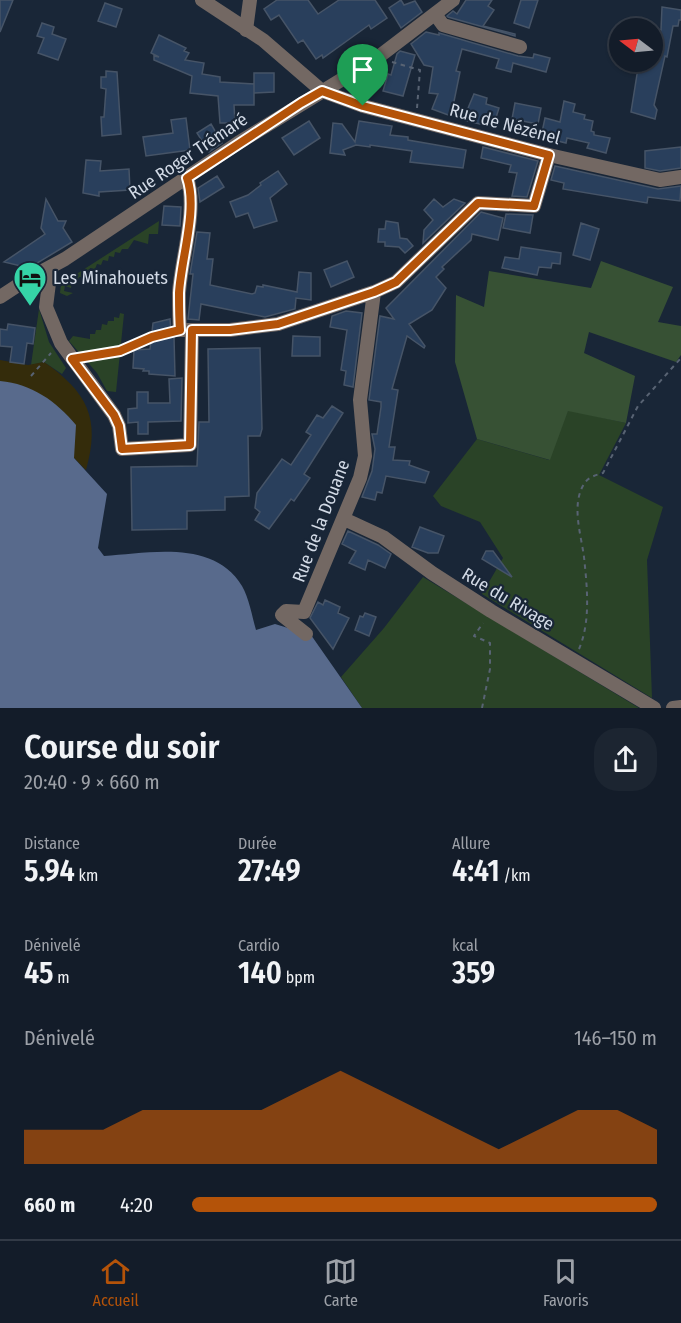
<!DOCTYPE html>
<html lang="fr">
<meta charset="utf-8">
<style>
:root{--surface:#131c29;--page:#1c2531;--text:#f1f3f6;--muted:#9da1a8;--line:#323a46;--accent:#b45309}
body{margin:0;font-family:"Fira Sans Condensed",sans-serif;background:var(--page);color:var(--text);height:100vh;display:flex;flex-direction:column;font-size:22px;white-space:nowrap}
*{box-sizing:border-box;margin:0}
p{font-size:20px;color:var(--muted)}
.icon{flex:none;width:33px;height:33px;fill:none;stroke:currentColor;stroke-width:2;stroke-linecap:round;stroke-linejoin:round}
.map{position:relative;height:708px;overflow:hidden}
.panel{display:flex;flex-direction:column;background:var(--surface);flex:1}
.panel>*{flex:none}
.needle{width:39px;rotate:286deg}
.controls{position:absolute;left:609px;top:18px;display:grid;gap:12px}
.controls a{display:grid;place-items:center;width:54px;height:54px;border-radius:50%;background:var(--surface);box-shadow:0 2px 4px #0004,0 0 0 2px var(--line);font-size:30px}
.pin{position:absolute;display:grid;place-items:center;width:51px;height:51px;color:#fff;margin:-62px -26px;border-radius:50% 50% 50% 0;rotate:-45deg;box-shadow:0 0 6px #0007}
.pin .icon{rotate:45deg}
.round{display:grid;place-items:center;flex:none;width:63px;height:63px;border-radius:24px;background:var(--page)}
.headline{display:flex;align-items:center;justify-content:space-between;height:102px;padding:0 24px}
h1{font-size:33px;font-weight:600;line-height:45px}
.metrics{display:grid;grid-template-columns:repeat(3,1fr);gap:9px;height:102px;padding:6px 24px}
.metrics div{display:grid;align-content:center}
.metrics b{font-size:30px;font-weight:600}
.metrics small{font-size:16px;font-weight:400}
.metrics p{font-size:16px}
.chart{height:168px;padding:12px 24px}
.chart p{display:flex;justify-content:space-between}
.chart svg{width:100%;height:108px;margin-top:6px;fill:var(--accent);opacity:.7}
ul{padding:0 24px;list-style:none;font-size:20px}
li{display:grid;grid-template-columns:96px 72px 1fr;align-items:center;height:45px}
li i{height:15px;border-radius:8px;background:var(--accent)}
.menu{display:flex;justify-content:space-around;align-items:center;height:84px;border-top:2px solid var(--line);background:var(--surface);font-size:16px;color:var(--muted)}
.menu a{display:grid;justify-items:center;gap:3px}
.menu .on{color:var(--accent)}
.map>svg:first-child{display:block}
.green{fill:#2a4327}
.forest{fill:#375134}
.sand{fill:#342c0b}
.water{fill:#586a8c}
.building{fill:#293f5c;stroke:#465467;stroke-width:1.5}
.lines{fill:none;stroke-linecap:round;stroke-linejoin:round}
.path{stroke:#586373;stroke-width:2;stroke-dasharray:4.5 4.5;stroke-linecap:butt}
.minor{stroke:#736863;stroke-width:14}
.route-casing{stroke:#fff;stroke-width:12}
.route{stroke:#b45309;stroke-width:8}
.labels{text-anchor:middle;stroke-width:4.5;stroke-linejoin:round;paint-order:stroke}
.street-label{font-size:18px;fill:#d2dae6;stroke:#192637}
.poi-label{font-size:18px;fill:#d2dae6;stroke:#192637;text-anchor:start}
</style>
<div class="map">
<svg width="681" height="708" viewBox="0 0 681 708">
<rect width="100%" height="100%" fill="#192637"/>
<path class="green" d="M159,221L158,234H149L148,244L134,240L128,249H122L120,253L115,252L114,257L109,256L108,261L103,260L101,265L97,264L95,269L90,268L89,273L85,272L83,277H79L77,282L72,281L71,288L65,286L64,291L73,293L67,296L60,293L61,284Z
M39,309L49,342L66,368L62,374L44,362L31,365Z
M120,313L124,314L116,392L107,391L97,373L69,341L73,336L90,339V334H95L96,330H101L102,324L107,325L108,321H114V317L119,318Z
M568,410L626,423L599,475L663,507L647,560L652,698L482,594L503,558L480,522L441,506L433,496L477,439L549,460Z
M423,577L639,708H362L341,677L384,628Z"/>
<path class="forest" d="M601,261L673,287L658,322L681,326V355L676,362L589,332L584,353L635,376L626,423L568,411L550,460L477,439L455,362L456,295L484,307L489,271L591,288Z"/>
<path class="sand" d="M0,360L28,365L44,362C87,392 101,418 86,470L62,446L0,401Z"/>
<path class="water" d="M0,381C32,384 56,401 76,425L74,458L107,494L98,548L104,556C149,553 214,539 242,586C249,598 252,616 256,630L275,624L311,635L362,708H0Z"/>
<path class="building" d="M0,0H13L0,32Z
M277,0H308L318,14L339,0H375L387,18L371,29L369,25L323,58L322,55L316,59L303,40L298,43L279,15L271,20L264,9Z
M401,0L404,5L415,1L422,12L401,28L389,8Z
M466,0H492L488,6L494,10L483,26L515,34V36L448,17L447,16L453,11L457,14Z
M521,0H538L529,28L514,23Z
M105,3L122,9L116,27L98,21Z
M662,7L681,10V20H679L678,26H673L667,57L665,56L654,105L657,110L655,119L631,112L639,62H652V35L654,29L661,30Z
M42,23L54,27L52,34L66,39L58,60L38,53L44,38L37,36Z
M426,32L439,35V33L518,56L533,58L534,54L550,58L546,72L513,63L511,72L496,68L499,59L462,49L456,71L460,72L451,116L432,109L438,94L429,93L433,67L424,65L411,44Z
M159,35L186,48L184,51L189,53L185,60L204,63L202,74L220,77V82L254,84V105H234L235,123H220L218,96L190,93L192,76L154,60V56L159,57L151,53Z
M400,51L415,55L403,96L383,91L388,74L391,75L397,54Z
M106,71L117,72L121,134L102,136L101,117H104L106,89L101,88V77H106Z
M254,73H274V92L254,93Z
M474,94L487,98L486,104L499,108L493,127L463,120Z
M564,101L575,104L573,112L585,115L584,119L593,121L591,131L594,132V135L610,138L606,153L587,148L589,143L567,138L566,143L541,137L545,118L560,122Z
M515,103L541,108L538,124L512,119Z
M186,118L190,150L146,156L143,137L173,133L171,120Z
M309,121L320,138L294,155L282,138Z
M359,121L392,126L390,135L408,137V140L466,150L463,168L410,162L412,151L370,145V147L356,145L343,150L345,155L330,153L333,123L342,124L355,142Z
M211,124L222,143L209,152L197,133Z
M483,147L538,161L527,197L512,196L517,173L509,172L511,165L481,158Z
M681,147V168L660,171L645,168V151Z
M86,160L101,161L100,171L129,169L130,190L99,192V196L83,193Z
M555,166L658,189L681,186L680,201L648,197L647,203L563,189L564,183L551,180Z
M278,171L287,184L270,198L277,221L254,228L248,213L236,217L230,202L248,195L261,185L260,183Z
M217,176L224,187L200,202L198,188Z
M46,199L58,221H66L63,228L72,242L29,268L4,262L45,234L41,228Z
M434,199L443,207L454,199L465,203L423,243L424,230L433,220L424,210Z
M164,206L181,207L180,226L162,225Z
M481,212L503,218L498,240L472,234L471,240L442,267L444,269L436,277L446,288L432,310L409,324L425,346L424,348L407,336L392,389L398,390L389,447H395L393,460L410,461L409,465L429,472L425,483L386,476L382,493L377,492L375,500L362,497L372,471L375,449L372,434H377L381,407V402L369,400L380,316L394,319L386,308Z
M506,214L533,215L530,233L503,228Z
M386,221L398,223L400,238L407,239L413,246L405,253L399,247L385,246V242H378L379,229H385Z
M581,223L599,229L590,260L573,255Z
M197,232L210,233L207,259H213L210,285L252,294L255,293L257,286L263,287V285L297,292L299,272L311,273V300L296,298L295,309L265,317L201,304L199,320L188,319L193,274H190Z
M521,247L561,253L560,264L552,263L551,268L539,267L537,275L502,268L505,257L519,259Z
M347,261L354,277L331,287L324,270Z
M346,311L362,313L353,387L344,385L346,371L341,370L347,330L330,327L332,316Z
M170,319L171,331L174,337L175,376L149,374V371H143L144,369L133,368L134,350L150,349L153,323Z
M8,324L35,328L33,344L27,343L24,364L10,362L12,347L0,346V329L7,330Z
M293,336L320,337V356H292Z
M260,348L262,429L260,436H248L249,496L225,497V510L187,511V529L132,530L131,467L197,466L199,422H209L208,349Z
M182,378L181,421L148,422V434H138V422L128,423V409L137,408V392H148V403H170L169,379Z
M332,406L343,413L304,474L310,478L294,501L291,499L269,529L255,520L260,512L255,508L257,493L282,459L291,465L311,435L306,432L317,415L323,418Z
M420,527L444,536L438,553H428L412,547Z
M348,531L378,545L391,554L385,568L368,560L365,570L349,563L356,551L342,544Z
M486,551H493L512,577L482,559Z
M325,600L340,607L338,613L349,618L333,649L310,618L318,602L323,605Z
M365,613L376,617L369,636L355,630L360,616L363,617Z"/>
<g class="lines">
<path class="path" d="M392,62L420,70L417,108
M88,356L120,351L168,333
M31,376L51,353
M579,649C591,621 587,586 584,557C581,534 571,505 584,484C588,477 596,475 603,473L638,406L681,358
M482,708L490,669V643L474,636L483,623"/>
<path class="minor" d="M202,0L263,40L322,91L363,106L549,155L660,180L681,177
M435,14L443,25L520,47
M246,30L250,0
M187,178C198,209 181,259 179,293C179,305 179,318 180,330H230L278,324L374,292L396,282L478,203L534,206L549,155
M51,267L46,307L61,343L114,415L119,426L122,449L190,445L192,330
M0,297L26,280L65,259L238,143L377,58L453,0
M344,519L383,537L432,573L491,611L654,708
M306,634L282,615L286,611L304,612L360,478L365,456L360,400L374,292
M673,708L681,707"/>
</g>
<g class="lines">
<g class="route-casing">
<path id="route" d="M322,91L363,106L549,155L534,206L478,203L396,282L374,292L278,324L230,330H192L190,445L122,449L119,426L114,415L72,359L120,351L152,337L180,330C179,318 179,305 179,293C181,259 198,209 187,178L301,103Z"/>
</g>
<use href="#route" class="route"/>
</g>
<defs>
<g id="hotel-pin" transform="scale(1.725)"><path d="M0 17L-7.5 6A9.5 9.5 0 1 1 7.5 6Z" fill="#35d4a7" stroke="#192637"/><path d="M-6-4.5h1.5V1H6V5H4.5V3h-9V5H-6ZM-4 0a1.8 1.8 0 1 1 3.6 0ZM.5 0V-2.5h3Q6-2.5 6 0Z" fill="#111"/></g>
</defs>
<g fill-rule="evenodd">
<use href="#hotel-pin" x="30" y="278"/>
</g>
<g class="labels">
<g class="street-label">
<text transform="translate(505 124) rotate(15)" y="6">Rue de Nézénel</text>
<text transform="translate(188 156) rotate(-34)" y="6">Rue Roger Trémaré</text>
<text transform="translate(321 521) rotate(-69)" y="6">Rue de la Douane</text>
<text transform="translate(508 599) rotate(31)" y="6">Rue du Rivage</text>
</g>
<g class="poi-label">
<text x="53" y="284">Les Minahouets</text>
</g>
</g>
</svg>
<div class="controls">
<a><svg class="needle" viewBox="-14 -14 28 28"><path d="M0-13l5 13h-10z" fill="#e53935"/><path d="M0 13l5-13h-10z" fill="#9da1a8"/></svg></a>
</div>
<div class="pin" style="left:363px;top:106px;background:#1e9e55"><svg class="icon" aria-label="arrive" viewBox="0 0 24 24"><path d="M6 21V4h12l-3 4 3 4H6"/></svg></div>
</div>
<section class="panel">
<div class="headline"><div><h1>Course du soir</h1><p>20:40 · 9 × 660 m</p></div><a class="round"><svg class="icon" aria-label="share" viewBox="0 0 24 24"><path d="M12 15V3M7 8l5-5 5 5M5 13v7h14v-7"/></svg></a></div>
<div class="metrics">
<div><p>Distance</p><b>5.94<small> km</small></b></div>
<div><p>Durée</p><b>27:49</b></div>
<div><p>Allure</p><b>4:41<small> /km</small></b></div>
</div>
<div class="metrics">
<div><p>Dénivelé</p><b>45<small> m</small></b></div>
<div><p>Cardio</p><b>140<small> bpm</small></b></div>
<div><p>kcal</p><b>359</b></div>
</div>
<div class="chart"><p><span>Dénivelé</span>146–150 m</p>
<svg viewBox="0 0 160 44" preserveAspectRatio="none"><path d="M0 44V30L10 30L20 30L30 22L40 22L50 22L60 22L70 14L80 6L90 14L100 22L110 30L120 38L130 30L140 22L150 22L160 30V44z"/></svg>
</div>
<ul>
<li><b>660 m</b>4:20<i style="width:100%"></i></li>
</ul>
</section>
<nav class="menu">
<a class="on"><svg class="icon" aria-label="home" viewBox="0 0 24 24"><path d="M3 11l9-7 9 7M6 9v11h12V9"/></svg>Accueil</a>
<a><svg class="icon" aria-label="map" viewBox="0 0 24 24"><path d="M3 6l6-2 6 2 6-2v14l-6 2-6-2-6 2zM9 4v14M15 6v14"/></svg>Carte</a>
<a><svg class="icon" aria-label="saved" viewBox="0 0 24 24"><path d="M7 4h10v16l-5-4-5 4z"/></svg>Favoris</a>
</nav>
